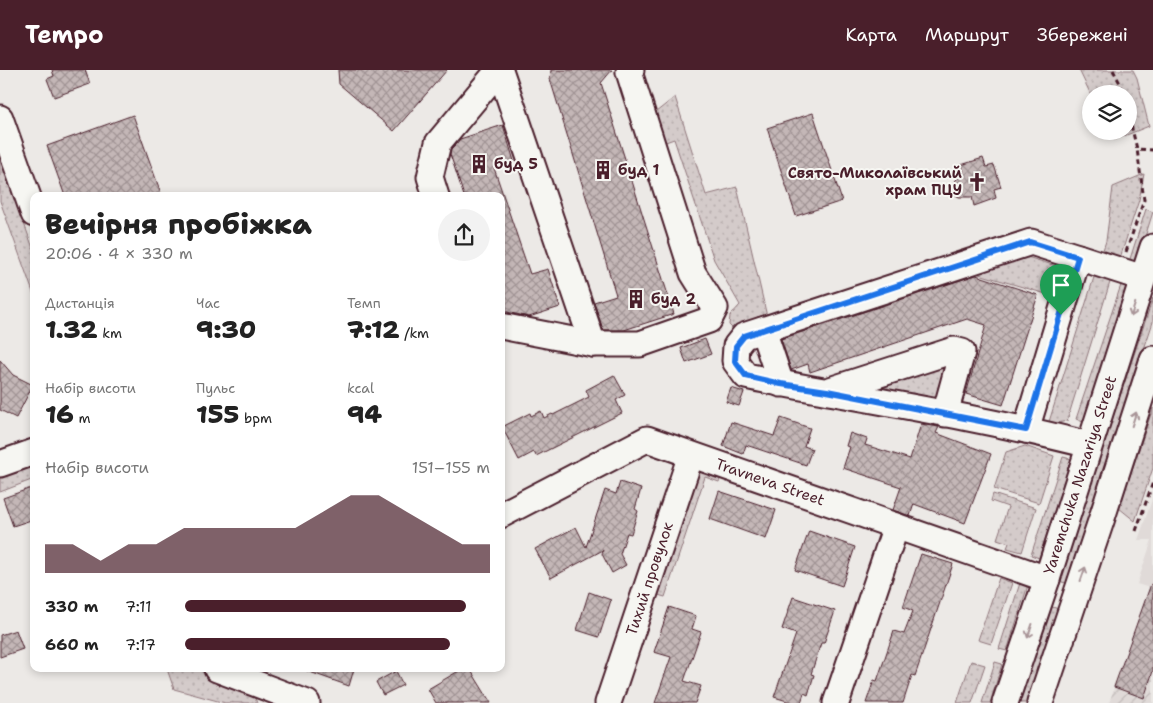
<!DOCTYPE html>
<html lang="uk">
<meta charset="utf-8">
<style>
:root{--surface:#fff;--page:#f2f2f2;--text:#222;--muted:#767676;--accent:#4a1f2b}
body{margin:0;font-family:"Shantell Sans",sans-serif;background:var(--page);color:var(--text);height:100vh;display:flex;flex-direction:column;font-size:19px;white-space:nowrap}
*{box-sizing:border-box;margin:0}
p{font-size:16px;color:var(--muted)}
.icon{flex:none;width:28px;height:28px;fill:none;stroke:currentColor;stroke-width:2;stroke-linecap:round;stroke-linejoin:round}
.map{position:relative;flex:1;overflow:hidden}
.drawer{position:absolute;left:30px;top:122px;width:475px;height:480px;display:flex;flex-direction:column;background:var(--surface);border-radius:10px;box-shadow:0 2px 8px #0003}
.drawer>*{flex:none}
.tools{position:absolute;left:1082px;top:15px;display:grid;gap:10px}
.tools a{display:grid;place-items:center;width:55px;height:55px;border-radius:50%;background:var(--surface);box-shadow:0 2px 8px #0003;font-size:25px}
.pin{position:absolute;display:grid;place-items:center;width:42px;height:42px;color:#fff;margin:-51px -21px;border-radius:50% 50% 50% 0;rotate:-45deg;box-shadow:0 0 5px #0007}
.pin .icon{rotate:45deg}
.round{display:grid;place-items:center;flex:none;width:52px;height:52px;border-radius:26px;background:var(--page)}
.headline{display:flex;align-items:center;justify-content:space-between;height:85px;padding:0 15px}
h1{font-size:28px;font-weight:800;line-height:38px}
.metrics{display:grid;grid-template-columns:repeat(3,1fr);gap:8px;height:85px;padding:5px 15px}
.metrics div{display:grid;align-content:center}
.metrics b{font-size:25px;font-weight:800}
.metrics small{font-size:14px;font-weight:400}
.metrics p{font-size:14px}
.chart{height:140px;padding:10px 15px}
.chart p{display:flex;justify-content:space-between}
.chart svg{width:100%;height:90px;margin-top:5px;fill:var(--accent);opacity:.7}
ul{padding:0 15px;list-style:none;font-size:16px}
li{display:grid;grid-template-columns:80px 60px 1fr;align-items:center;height:38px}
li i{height:12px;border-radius:6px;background:var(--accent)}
header{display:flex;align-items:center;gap:30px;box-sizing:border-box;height:70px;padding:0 25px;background:var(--accent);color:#fff}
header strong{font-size:24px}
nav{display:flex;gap:28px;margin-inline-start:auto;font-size:18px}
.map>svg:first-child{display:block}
.built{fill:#e0dad8}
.industrial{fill:url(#industrial-furrows)}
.grass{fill:url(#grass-dots);stroke:#8f757a}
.building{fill:url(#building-cross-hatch);stroke:#4a1f2b}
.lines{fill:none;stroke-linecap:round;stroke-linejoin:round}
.minor-casing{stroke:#4a1f2b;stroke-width:29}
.path{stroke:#4a1f2b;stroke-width:3;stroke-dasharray:5 4;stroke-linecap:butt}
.minor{stroke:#f6f6f2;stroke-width:25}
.oneway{stroke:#a99598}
.route-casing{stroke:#fff;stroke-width:10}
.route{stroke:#1a73e8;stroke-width:6}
.labels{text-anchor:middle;stroke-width:4;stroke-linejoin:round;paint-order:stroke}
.poi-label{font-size:15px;font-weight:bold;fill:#4a1f2b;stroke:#f6f6f2;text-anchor:start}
.street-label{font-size:15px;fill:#4a1f2b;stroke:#f6f6f2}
</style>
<header>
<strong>Tempo</strong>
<nav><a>Карта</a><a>Маршрут</a><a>Збережені</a></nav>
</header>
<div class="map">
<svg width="1153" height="633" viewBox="0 0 1153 633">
<defs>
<pattern id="industrial-furrows" width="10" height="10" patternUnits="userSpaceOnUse" patternTransform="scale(1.25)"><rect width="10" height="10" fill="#e0dad8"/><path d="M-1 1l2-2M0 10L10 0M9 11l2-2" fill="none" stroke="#c2bbba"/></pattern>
<pattern id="grass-dots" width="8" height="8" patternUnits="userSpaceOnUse" patternTransform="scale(1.25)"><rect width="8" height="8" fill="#d4cbca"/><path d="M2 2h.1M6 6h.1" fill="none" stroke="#b8aeae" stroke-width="1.8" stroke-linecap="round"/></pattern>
<pattern id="building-cross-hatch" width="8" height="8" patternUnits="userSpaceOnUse" patternTransform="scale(1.25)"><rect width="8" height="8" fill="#c4b7b7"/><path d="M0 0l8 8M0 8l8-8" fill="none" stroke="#a19495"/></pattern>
</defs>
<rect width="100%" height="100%" fill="#ece9e6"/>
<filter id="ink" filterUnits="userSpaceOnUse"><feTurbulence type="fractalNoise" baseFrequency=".02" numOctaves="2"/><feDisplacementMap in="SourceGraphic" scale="10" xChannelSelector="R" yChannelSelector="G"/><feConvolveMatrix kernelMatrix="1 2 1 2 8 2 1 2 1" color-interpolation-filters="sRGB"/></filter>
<g filter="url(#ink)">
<path class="built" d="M1153,427V519L1137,514L1152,470H1138Z"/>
<path class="industrial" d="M1149,518L1153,519V633H1109Z"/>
<path class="grass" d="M1079,0H1133L1137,8L1149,56L1114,70L1110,61H1129V24L1091,25Z
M675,27L706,125L737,117L768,251L736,262L729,255L730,246L740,235L714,190L674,69L660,74L651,46Z
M0,87L34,181V225L0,131Z
M1144,104L1139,130L1119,191L1101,186L1106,171L1113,117Z
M1146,139L1153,142L1136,195L1129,192Z
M1024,186L1056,196L1062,200L1056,227L979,204L980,201Z
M1095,204L1111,209L1067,351L1048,355Z
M1121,215L1128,217L1083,352L1076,349Z
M1153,228V252L1066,513L1058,511Z
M946,290L951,298L942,327L929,333L869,323L870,313Z
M1153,338V398L1135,451L1119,438Z
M1025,376L1054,386L1039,433L994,419L1006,382Z
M34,387V409L0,422V400Z
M1063,387L1071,389L1039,488L1031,485Z
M697,399L721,407L719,412L705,407L665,527L658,525Z
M993,424L1036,438L1022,482L1007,478L1009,473L997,469L1008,437L991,431Z
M999,508L1012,513L991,574L978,570Z
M1020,513L1028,515L1007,581L999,579Z
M1049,536L1059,539L1027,633H1016Z
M971,591L985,595L972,633H957Z
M995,592L1002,594L990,633H982Z
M167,599H196L250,617L257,633H225L174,619Z"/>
<path class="building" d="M52,0H85L90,14L54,27L47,9L54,6Z
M338,0H447L394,61L339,14Z
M551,0H612L601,13L674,244L624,260H603L594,232L616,225L550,9Z
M813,43L842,131L796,146L767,58Z
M133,45L162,126H65L47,76Z
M503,55L514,91L494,98L530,204L548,199L560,237L529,247L507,242L501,225V126H464L450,84L451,80L460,69Z
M983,88L986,97L994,95L1001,117L994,119L996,128L974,136L972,127H959L954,124L952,119V114L964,102L961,95Z
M976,205L1038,225L1003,335L966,324L986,255L967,249L810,302L808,294L791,300L781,269Z
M705,269L711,284L686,293L681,278Z
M0,290L13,305L33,315L16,348L0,340Z
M614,305L625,325L616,330L622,343L536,386L534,382L519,390L502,357L530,343L531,346L541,341L544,348L552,344L553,345L589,327L586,320Z
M731,318L744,322L739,336L726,332Z
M781,348L810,358L804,376L812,379L806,395L746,375L743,384L723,376L731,352L774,366Z
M921,354L939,357L936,363L991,384L965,453L914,434L910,446L893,440L901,417L843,398L850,377L846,376L850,363L867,369L865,375L910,389Z
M620,412L641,419L635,439L638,441L631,464L627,463L620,484L626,495L612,503L602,484L603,480L551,508L535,479L576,457L586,477L605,420L616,424Z
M34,417V449L13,456L3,428Z
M719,421L776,440L766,469L710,449Z
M809,461L855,477L842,516L795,500Z
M921,484L953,494L915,606L912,605L903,633H866L874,610L877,611L894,561L904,564L913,541L903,537Z
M1151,514H1153V601L1144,628L1114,617Z
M589,522L611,530L599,567L577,560Z
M793,527L835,541L824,573H821L811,604L814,605L808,625L804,623L801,633H794L774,627L796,564L782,559Z
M669,537L696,546L692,559L701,562L684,611L701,616L695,633H655L671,587L654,582Z
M16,560L23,579L0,587V565Z
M307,599H354L349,616L307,601Z
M462,599H470L491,633H436L428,619Z
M396,601L403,615L383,625L376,612Z"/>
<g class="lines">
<g class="minor-casing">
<g id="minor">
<path d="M500,0L593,274"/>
<path d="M0,48L34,144"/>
<path d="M436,126L430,107L438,73L499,0"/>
<path d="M1078,187L1031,172L744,266L736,276L735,291L746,306C777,313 808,318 840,324C923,339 1007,354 1089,375"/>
<path d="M501,256L593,274H640L709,250L715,238L693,203L629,2L631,0"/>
<path d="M763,260L781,314"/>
<path d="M830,320L954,280L962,282L945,344"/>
<path d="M1026,360L1078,187L1143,208"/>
<path d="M0,394L34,382"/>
<path id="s1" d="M501,445L647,369L1047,509"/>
<path d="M217,599L307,633"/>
<path id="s2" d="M608,633L691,385"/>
<path d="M836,633L896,456"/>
<path id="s3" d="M1005,633L1047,509L1153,177"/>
<path d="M1040,633L1101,451L1153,289"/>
</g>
</g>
<path class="path" d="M1113,0L1121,15L1123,24
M1129,47L1137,79L1153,80
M1126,182L1144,130L1137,79
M1136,461L1153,412"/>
<use href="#minor" class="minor"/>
</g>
<defs><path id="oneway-shaft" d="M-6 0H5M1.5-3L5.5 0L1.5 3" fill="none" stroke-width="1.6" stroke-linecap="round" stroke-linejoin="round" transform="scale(1.25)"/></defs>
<g class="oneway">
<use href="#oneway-shaft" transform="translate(1133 240) rotate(108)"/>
<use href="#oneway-shaft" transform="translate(1134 349) rotate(-72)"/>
<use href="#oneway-shaft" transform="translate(1083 504) rotate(-71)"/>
<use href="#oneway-shaft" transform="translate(1030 561) rotate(109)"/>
</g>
</g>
<g class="lines" filter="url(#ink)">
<g class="route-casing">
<path id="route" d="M1030,172L1078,187L1026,360L827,321L781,314L746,306L735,291L736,276L744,266Z"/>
</g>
<use href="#route" class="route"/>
</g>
<defs>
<g id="building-bare" transform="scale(1.5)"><path d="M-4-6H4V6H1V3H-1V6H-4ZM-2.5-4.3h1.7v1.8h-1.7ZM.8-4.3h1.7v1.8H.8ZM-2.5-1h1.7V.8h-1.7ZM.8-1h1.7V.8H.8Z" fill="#4a1f2b" stroke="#f6f6f2" stroke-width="2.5" paint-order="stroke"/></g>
<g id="church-bare" transform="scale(1.5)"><path d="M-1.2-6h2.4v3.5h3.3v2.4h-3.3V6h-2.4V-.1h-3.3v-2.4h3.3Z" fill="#4a1f2b" stroke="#f6f6f2" stroke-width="2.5" paint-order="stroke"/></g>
</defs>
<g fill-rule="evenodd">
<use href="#building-bare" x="479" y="94"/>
<use href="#building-bare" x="603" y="100"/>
<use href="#church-bare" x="977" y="112"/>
<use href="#building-bare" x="636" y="229"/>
</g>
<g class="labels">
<g class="poi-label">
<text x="494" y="99">буд 5</text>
<text x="618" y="105">буд 1</text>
<text x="962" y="108" text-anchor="end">Свято-Миколаївський<tspan x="962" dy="17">храм ПЦУ</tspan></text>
<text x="651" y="234">буд 2</text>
</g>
<g class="street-label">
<text dy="5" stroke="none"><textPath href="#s3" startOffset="240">Yaremchuka Nazariya Street</textPath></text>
<text dy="5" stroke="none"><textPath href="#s1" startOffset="295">Travneva Street</textPath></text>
<text dy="5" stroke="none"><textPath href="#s2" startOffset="131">Тихий провулок</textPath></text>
</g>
</g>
</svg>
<div class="tools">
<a><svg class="icon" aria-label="layers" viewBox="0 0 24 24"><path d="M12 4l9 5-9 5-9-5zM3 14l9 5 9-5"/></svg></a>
</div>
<div class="pin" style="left:1061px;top:245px;background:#1e9e55"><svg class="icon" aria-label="arrive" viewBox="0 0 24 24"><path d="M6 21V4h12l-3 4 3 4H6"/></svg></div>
<section class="drawer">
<div class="headline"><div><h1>Вечірня пробіжка</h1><p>20:06 · 4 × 330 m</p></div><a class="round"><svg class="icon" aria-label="share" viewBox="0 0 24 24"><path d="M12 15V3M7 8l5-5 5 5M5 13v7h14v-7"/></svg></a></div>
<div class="metrics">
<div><p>Дистанція</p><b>1.32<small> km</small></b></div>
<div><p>Час</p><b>9:30</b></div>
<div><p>Темп</p><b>7:12<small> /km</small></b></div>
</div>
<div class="metrics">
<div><p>Набір висоти</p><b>16<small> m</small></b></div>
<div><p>Пульс</p><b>155<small> bpm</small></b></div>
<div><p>kcal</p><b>94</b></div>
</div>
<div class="chart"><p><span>Набір висоти</span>151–155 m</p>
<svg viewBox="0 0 160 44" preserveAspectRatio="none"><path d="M0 44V30L10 30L20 38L30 30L40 30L50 22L60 22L70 22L80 22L90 22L100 14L110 6L120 6L130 14L140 22L150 30L160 30V44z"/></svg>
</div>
<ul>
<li><b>330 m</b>7:11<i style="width:92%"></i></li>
<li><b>660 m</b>7:17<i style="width:87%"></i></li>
</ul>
</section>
</div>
